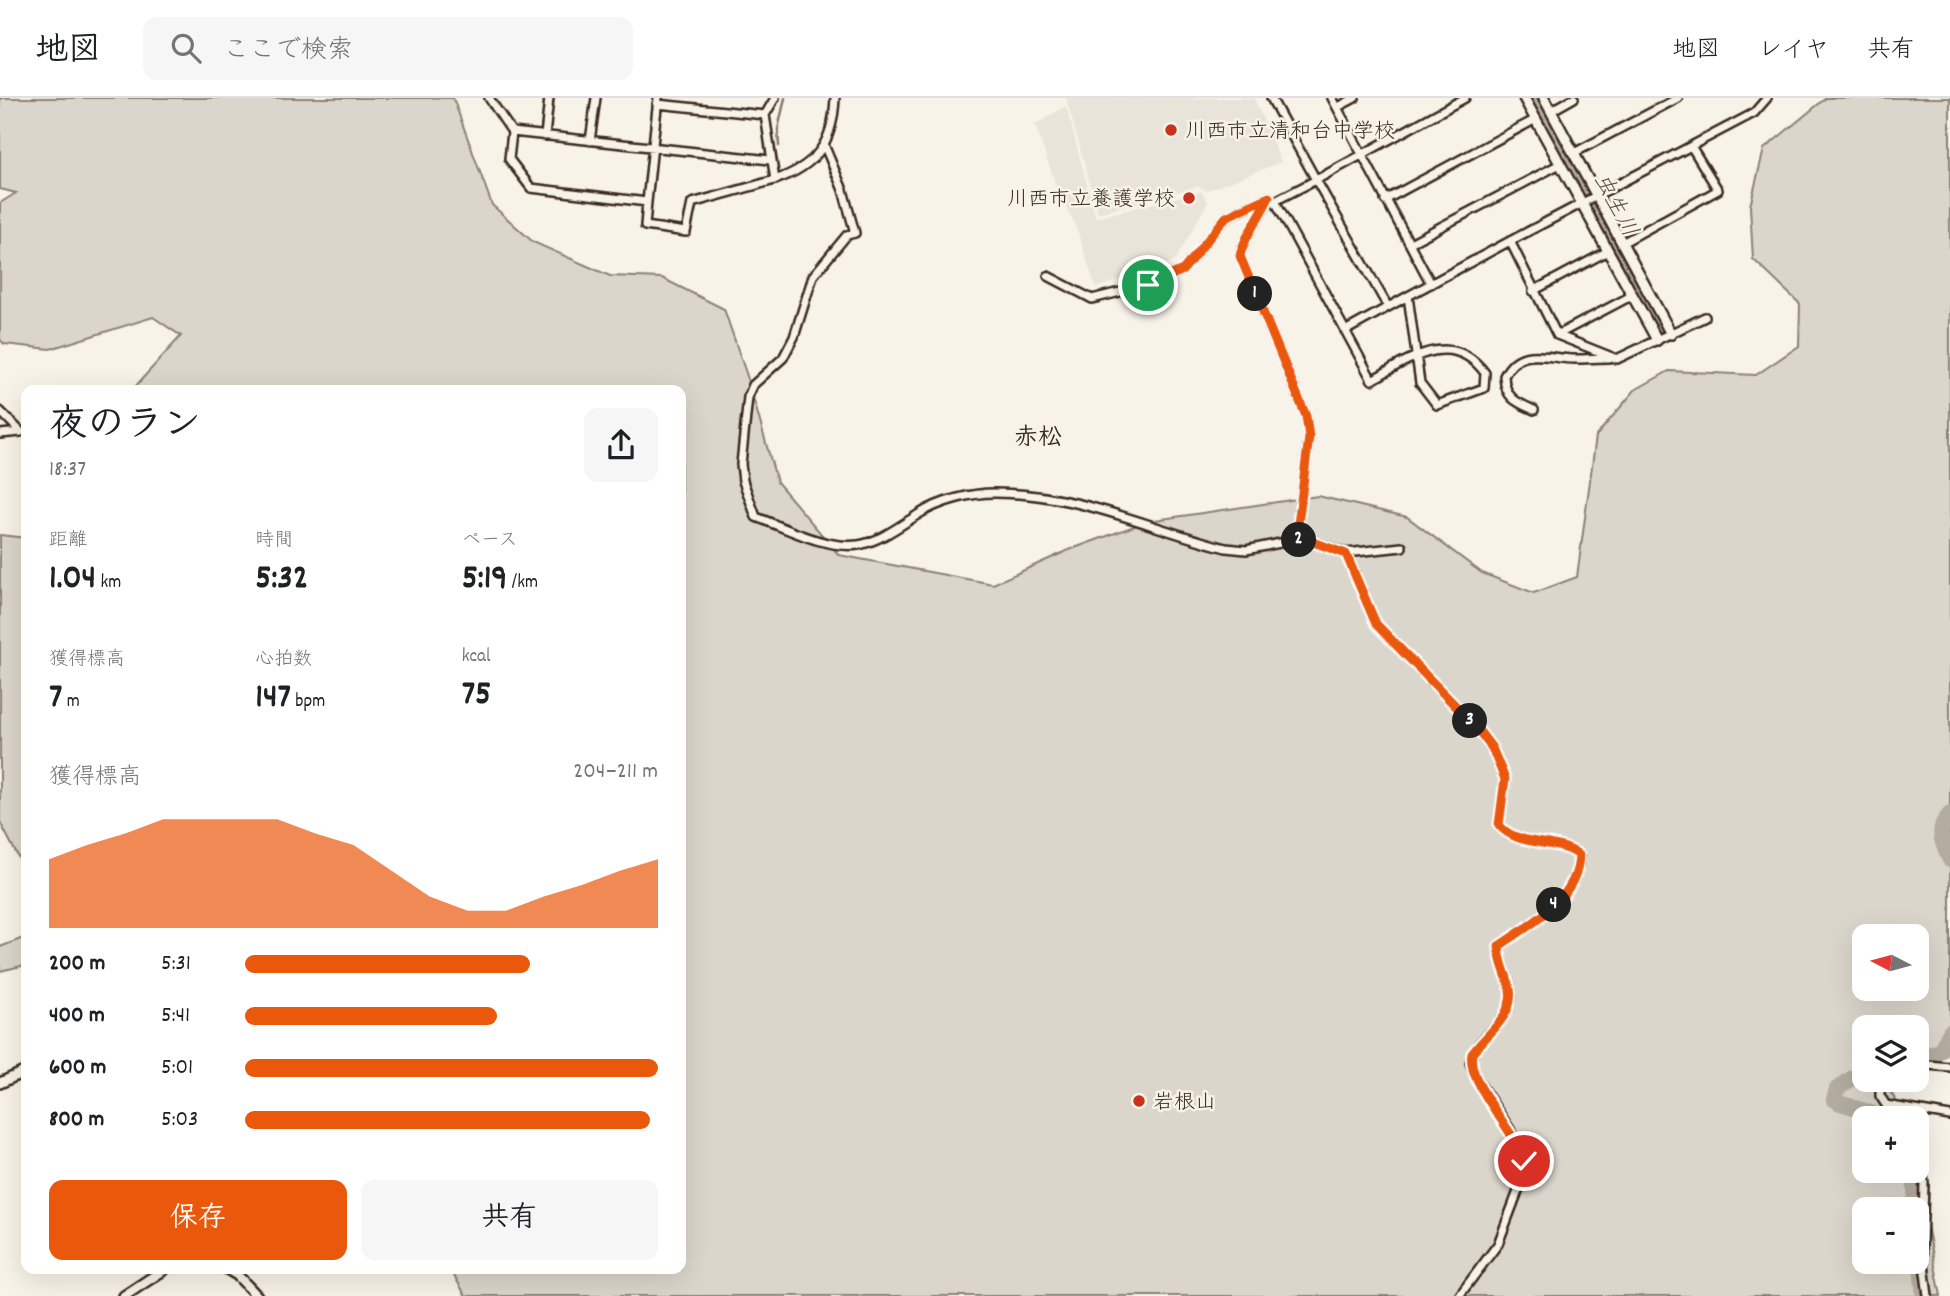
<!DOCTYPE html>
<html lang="ja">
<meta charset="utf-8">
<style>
:root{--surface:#fff;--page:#f6f6f6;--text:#202124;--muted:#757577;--line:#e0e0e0;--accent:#ea580c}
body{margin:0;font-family:Dekko,"Klee One",sans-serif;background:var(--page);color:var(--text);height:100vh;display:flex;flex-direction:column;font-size:26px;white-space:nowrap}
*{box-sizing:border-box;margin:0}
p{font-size:23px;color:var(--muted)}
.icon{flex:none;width:38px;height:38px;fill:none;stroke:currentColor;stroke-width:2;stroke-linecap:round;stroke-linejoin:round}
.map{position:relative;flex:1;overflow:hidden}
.panel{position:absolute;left:21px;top:287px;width:665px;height:889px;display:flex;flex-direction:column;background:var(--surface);border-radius:14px;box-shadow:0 7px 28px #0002}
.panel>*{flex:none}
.needle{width:46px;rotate:276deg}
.controls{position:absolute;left:1852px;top:826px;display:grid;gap:14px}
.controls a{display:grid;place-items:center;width:77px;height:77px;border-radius:14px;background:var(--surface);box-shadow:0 7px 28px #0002;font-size:35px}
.pin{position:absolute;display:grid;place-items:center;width:60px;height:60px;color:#fff;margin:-30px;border:4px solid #fff;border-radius:50%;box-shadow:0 2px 7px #0007}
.km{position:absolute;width:35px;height:35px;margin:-18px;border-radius:50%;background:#222;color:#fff;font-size:19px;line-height:35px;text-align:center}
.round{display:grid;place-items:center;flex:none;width:74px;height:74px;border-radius:14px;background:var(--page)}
.head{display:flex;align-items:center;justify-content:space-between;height:119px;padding:0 28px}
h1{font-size:38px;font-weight:800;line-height:52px}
.stats{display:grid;grid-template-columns:repeat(3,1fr);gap:10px;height:119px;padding:7px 28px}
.stats div{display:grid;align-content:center}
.stats b{font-size:35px;font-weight:800}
.stats small{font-size:19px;font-weight:400}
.stats p{font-size:19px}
.chart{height:196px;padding:14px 28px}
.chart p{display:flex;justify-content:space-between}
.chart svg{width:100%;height:126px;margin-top:7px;fill:var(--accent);opacity:.7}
.cta{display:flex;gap:14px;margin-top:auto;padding:14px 28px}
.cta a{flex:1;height:80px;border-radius:14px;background:var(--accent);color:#fff;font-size:28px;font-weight:800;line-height:80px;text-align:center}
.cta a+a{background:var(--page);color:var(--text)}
ul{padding:0 28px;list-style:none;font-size:23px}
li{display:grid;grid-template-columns:112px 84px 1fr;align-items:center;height:52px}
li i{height:18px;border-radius:9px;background:var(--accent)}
header{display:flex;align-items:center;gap:42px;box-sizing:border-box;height:98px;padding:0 35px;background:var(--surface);border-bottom:2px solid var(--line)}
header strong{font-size:33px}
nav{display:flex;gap:38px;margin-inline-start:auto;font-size:24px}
.search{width:490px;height:63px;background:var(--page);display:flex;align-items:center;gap:18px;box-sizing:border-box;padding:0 24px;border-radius:14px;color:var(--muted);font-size:26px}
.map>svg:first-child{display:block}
.built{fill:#e9e4d9}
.green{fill:#dbd6cb;stroke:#8b8074;stroke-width:2;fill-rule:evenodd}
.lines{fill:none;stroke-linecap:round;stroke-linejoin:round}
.stream{stroke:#84786c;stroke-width:2.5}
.river{stroke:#b4aca0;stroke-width:16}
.minor-casing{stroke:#3b2a1e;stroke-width:12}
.tertiary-casing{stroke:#3b2a1e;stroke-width:14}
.minor{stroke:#f7f3e8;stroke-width:7}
.tertiary{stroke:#f7f3e8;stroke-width:9}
.route-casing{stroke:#fff;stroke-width:14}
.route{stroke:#ea580c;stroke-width:9}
.poi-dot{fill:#c8321e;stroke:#f7f3e8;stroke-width:2.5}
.labels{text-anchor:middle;stroke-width:5;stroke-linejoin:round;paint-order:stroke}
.poi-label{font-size:21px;fill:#3b2a1e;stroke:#f7f3e8;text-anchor:start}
.water-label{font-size:23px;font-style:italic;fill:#5f5145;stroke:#f7f3e8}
.quarter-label{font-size:24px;font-weight:bold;fill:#3b2a1e;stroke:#f7f3e8}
</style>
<header>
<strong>地図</strong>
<div class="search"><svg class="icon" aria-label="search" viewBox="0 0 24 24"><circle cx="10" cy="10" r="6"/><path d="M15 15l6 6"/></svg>ここで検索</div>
<nav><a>地図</a><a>レイヤ</a><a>共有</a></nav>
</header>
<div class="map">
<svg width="1950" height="1198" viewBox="0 0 1950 1198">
<rect width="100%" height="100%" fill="#f7f3e8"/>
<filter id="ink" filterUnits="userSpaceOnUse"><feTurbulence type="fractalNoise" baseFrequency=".0143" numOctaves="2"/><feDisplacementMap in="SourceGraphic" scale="14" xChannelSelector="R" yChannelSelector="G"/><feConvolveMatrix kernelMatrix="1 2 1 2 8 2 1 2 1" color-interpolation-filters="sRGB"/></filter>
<g filter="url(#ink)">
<path class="built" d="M1066,0H1254L1281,64L1206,93L1198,88L1098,115Z
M1066,8L1096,120L1201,93L1208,104L1175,163L1096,190L1075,126L1059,96L1035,27Z"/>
<path class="green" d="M0,0H453L492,107L533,144L610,178L662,180L724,211L747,278L777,384L839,457L993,486L1069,452L1148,423L1318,398L1407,419L1482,475L1534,495L1577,479L1596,338L1635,292L1669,273L1756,277L1799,248L1800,206L1753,161L1750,108L1764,51L1826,0H1950V951L1916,956V929H1864V982H1892L1890,993L1906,1020H1864V1073L1916,1072L1941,1198H466L450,1171H681V292H132L181,238L153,219L50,251L4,246L0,241V105L16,95L0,91ZM1864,838H1916V891H1864ZM1864,1111H1916V1164H1864Z
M0,437L26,440V774L0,724Z
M26,839V867L0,873V849Z"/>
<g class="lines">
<path class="stream" d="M779,48L778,31L785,0"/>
<path class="river" d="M1534,0L1659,233
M1950,716C1935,732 1942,744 1950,762
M1916,960L1940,953L1950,934
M1864,972L1837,991L1834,1001L1840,1005L1887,1020
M1914,1073L1916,1111
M1916,1122L1924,1198"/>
<g class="minor-casing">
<path id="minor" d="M489,0L512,34L509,61L531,90L647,104L645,128L686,134L692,105L775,82L765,17L775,0
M1271,0L1316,82L1275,103L1372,282C1409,261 1452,230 1485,275L1484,290L1437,307L1420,285L1408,198L1510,143L1557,237L1617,261L1705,219
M1332,0L1431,186
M657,6L765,17
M1338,9L1355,0
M1551,13L1574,0
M512,34L770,62
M545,38L549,0
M590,43L596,0
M825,49L843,92L855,135L847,137L813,178L794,239L783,260L753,287L748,299L741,366L743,383L756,419C786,430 825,451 858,447C879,444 901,427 919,416C940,403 970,395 995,395C1078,395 1148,430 1226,450L1246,452L1295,442H1308L1346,455L1402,449
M1574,55L1678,0
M775,82C818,67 833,44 835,0
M1269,99C1261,119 1244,138 1240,158L1306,318L1309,339L1296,442
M1385,102L1536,21
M647,104L658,0
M1510,143L1754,15L1767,0
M1410,145L1560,66
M1622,145L1718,92L1691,48
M1048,178L1092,201L1148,187L1183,172L1226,119L1268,100
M1533,193L1608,153
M1388,209L1316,82L1465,0
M1345,233L1408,198
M1557,237L1633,197
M1534,312C1516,304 1505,300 1504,278C1520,246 1547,261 1575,261C1586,261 1598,260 1609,260
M0,313L21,334
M0,336L21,334
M1346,455L1376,526L1476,629L1492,650L1505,681L1499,727C1518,750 1556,740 1579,757C1578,801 1531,826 1499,848C1499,867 1513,884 1511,901C1507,928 1475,939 1470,965L1478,983L1510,1031L1523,1063V1080L1498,1146L1459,1198
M1916,966L1950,969
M1880,982V998L1886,1007L1950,1018
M1916,1014L1924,1085L1922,1151L1928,1198"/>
</g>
<g class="tertiary-casing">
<path id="tertiary" d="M1524,0L1657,242
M1544,0L1671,236
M0,985L26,973
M227,1171L237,1177L257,1198
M124,1198L165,1171"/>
</g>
<use href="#minor" class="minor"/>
<use href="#tertiary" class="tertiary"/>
</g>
</g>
<g class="lines" filter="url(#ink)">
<g class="route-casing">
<path id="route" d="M1148,187L1183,172L1226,119L1269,99C1261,118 1244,138 1240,158L1306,318L1309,339L1296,442H1308L1346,456L1376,526L1476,629L1492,650L1505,681L1499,727C1518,750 1556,740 1579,757C1578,801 1531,826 1499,848C1499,864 1507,876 1510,891C1515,918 1485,937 1472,956C1466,985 1515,1031 1524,1063"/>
</g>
<use href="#route" class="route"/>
</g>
<g class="poi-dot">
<circle cx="1171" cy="32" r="7"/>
<circle cx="1189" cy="100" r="7"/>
<circle cx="1139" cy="1003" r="7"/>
</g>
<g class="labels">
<g class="poi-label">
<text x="1185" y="39">川西市立清和台中学校</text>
<text x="1175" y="107" text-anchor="end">川西市立養護学校</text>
<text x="1153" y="1010">岩根山</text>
</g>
<g class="water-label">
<text transform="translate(1617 106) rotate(62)" y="8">虫生川</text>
</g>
<g class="quarter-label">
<text x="1038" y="346">赤松</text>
</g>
</g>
</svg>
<div class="controls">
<a><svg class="needle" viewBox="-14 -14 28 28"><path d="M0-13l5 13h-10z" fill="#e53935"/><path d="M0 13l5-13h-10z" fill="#757577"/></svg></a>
<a><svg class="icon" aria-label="layers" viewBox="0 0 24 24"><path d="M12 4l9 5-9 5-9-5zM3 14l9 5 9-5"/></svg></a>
<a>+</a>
<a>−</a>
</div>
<div class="pin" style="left:1148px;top:187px;background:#1e9e55"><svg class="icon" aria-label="arrive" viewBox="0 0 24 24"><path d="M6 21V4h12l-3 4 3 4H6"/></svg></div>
<div class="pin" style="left:1524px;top:1063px;background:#d93025"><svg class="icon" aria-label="check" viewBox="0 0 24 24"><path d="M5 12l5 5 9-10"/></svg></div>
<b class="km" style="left:1255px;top:196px">1</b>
<b class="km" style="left:1299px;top:442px">2</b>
<b class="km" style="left:1470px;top:623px">3</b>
<b class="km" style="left:1554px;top:807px">4</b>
<section class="panel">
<div class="head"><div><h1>夜のラン</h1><p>18:37</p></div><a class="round"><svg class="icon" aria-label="share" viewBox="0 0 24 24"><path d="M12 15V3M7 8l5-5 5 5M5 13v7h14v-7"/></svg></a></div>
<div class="stats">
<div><p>距離</p><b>1.04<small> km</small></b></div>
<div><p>時間</p><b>5:32</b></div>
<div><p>ペース</p><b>5:19<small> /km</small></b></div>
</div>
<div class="stats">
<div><p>獲得標高</p><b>7<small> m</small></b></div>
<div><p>心拍数</p><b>147<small> bpm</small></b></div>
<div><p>kcal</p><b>75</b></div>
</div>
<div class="chart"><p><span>獲得標高</span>204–211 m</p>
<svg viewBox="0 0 160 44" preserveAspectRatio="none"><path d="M0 44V20L10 15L20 11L30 6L40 6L50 6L60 6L70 11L80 15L90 24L100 33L110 38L120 38L130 33L140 29L150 24L160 20V44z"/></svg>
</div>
<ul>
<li><b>200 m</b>5:31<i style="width:69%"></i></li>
<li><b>400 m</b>5:41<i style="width:61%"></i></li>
<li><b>600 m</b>5:01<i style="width:100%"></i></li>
<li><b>800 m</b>5:03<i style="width:98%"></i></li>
</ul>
<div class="cta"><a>保存</a><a>共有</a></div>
</section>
</div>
